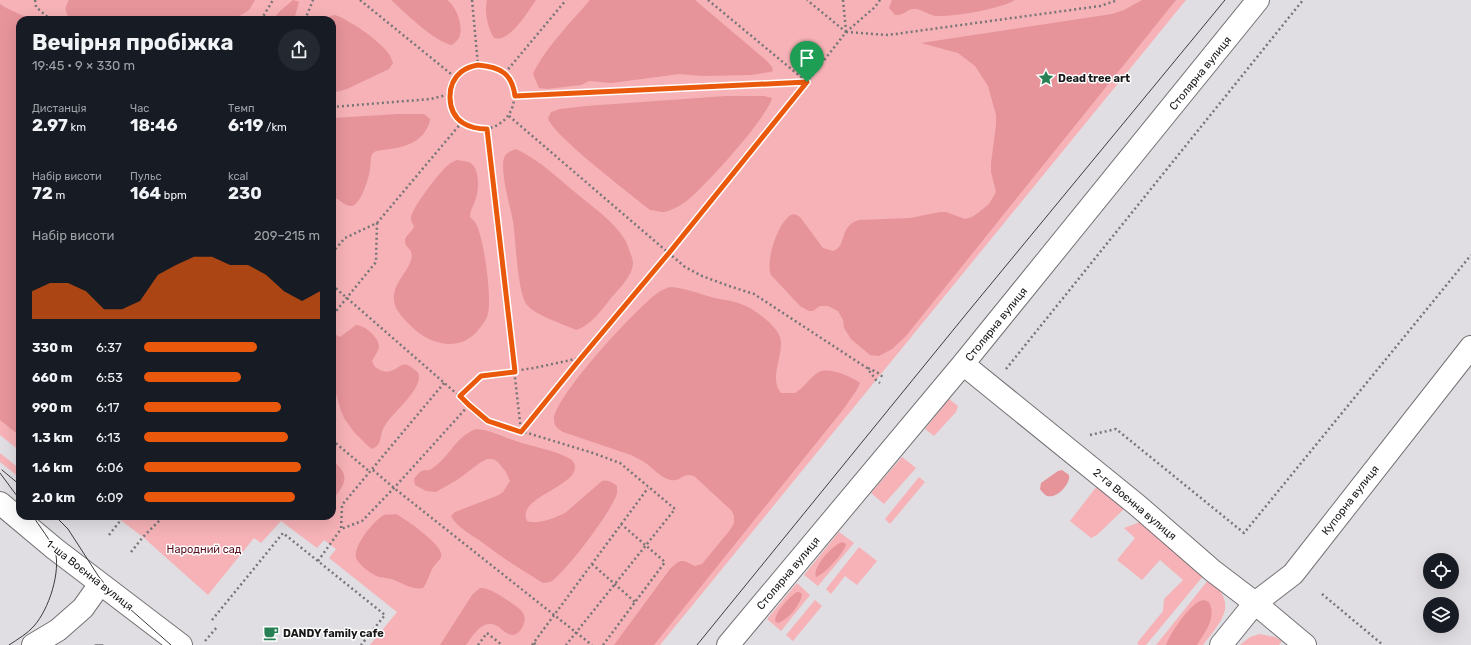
<!DOCTYPE html>
<html lang="uk">
<meta charset="utf-8">
<style>
:root{--surface:#171b24;--page:#242831;--text:#f1f3f6;--muted:#9ea1a6;--accent:#ea580c}
body{margin:0;font-family:Rubik,sans-serif;background:var(--page);color:var(--text);height:100vh;display:flex;flex-direction:column;font-size:15px;white-space:nowrap}
*{box-sizing:border-box;margin:0}
p{font-size:13px;color:var(--muted)}
.icon{flex:none;width:22px;height:22px;fill:none;stroke:currentColor;stroke-width:2;stroke-linecap:round;stroke-linejoin:round}
.map{position:relative;flex:1;overflow:hidden}
.side{position:absolute;left:16px;top:16px;width:320px;height:504px;display:flex;flex-direction:column;background:var(--surface);border-radius:12px;box-shadow:0 4px 16px #0002}
.side>*{flex:none}
.controls{position:absolute;left:1423px;top:553px;display:grid;gap:8px}
.controls a{display:grid;place-items:center;width:36px;height:36px;border-radius:50%;background:var(--surface);box-shadow:0 4px 16px #0002;font-size:20px}
.pin{position:absolute;display:grid;place-items:center;width:34px;height:34px;color:#fff;margin:-41px -17px;border-radius:50% 50% 50% 0;rotate:-45deg;box-shadow:0 0 4px #0007}
.pin .icon{rotate:45deg}
.round{display:grid;place-items:center;flex:none;width:42px;height:42px;border-radius:21px;background:var(--page)}
.head{display:flex;align-items:center;justify-content:space-between;height:68px;padding:0 16px}
h1{font-size:22px;font-weight:700;line-height:30px}
.metrics{display:grid;grid-template-columns:repeat(3,1fr);gap:6px;height:68px;padding:4px 16px}
.metrics div{display:grid;align-content:center}
.metrics b{font-size:17px;font-weight:700}
.metrics small{font-size:11px;font-weight:400}
.metrics p{font-size:11px}
.chart{height:112px;padding:8px 16px}
.chart p{display:flex;justify-content:space-between}
.chart svg{width:100%;height:72px;margin-top:4px;fill:var(--accent);opacity:.7}
ul{padding:0 16px;list-style:none;font-size:13px}
li{display:grid;grid-template-columns:64px 48px 1fr;align-items:center;height:30px}
li i{height:10px;border-radius:5px;background:var(--accent)}
.map>svg:first-child{display:block}
.green{fill:#f6b2b6}
.forest{fill:#e6949a}
.lines{fill:none;stroke-linecap:round;stroke-linejoin:round}
.street-casing{stroke:#747275;stroke-width:24}
.secondary-casing{stroke:#747275;stroke-width:24}
.path{stroke:#767577;stroke-width:2.5;stroke-dasharray:2 3;stroke-linecap:butt}
.street{stroke:#fff;stroke-width:22}
.secondary{stroke:#fff;stroke-width:22}
.tram{stroke:#3c3c3e;stroke-width:1}
.route-casing{stroke:#fff;stroke-width:8}
.route{stroke:#ea580c;stroke-width:5}
.labels{text-anchor:middle;stroke-width:3;stroke-linejoin:round;paint-order:stroke}
.street-label{font-size:11px;fill:#181819;stroke:#fff}
.poi-label{font-size:11px;font-weight:bold;fill:#181819;stroke:#fff;text-anchor:start}
.park-label{font-size:11px;fill:#59101e;stroke:#fff}
</style>
<div class="map">
<svg width="1471" height="645" viewBox="0 0 1471 645">
<rect width="100%" height="100%" fill="#e0dee2"/>
<path class="green" d="M0,0H1186L660,645H370L397,612L329,558L336,549L324,540L317,548L281,521L261,543L254,538L208,595L143,537L115,516H332V20H20V451L0,435Z
M949,399L958,406L956,412L934,436L925,429Z
M0,453L20,469V478L0,462Z
M902,457L916,468L884,504L871,493Z
M919,477L925,482L890,524L885,519Z
M1097,486L1124,509L1097,535L1091,538L1070,521Z
M1140,522L1204,575L1146,645H1139L1137,643L1163,611L1164,599L1183,580L1160,560L1142,580L1117,560L1135,538L1124,528Z
M839,532L854,543L818,586L804,575Z
M859,547L877,561L857,585L845,576L831,594L826,589Z
M1209,579C1239,605 1222,620 1203,645H1156Z
M797,583L810,595L781,631L767,619Z
M815,600L822,606L793,641L786,635Z
M1260,634L1275,637L1282,641L1279,645H1240L1250,637Z"/>
<path class="forest" d="M69,0H255L249,10L233,20H70C65,12 64,8 69,0Z
M293,0L299,2L294,20H273L279,12Z
M391,0H447C457,7 464,27 459,38C457,41 454,43 452,45C433,41 406,13 391,0Z
M487,0H536C528,11 510,43 494,38C488,29 484,11 487,0Z
M590,0H695L767,61L772,67L773,71L770,72L751,75L702,76L679,74L612,83L589,81L581,85L547,89L539,88L533,74C545,48 572,21 590,0Z
M892,0H1015C1000,9 954,17 936,16C928,15 921,8 913,9C906,10 903,16 895,15L889,8Z
M1142,0H1176L906,336L892,349L879,356L870,355L851,339L844,328L843,320L838,311L828,306H820L813,311H809L800,306L771,275C765,262 778,222 791,215C794,213 797,215 800,217L823,248L833,251C848,246 838,226 859,220L910,218L940,212H946L965,219L972,217L978,213L989,204L996,192L991,172V163L996,125V115L988,86L975,66L958,53L921,43L1112,14L1124,10Z
M0,4C10,11 20,13 30,20H20V436L0,420Z
M335,15C350,20 380,41 389,54C391,57 392,61 393,63L389,69L347,89L332,93V20H328L330,16Z
M726,96H764L772,98C767,118 703,189 685,202C680,206 668,212 663,212C659,212 654,210 650,210C632,195 552,135 548,118L551,112L560,109L586,106Z
M398,114H424L430,119C430,123 428,126 426,130C415,148 394,148 376,151L372,154C370,159 371,164 370,169C369,177 361,206 351,206C344,206 339,198 332,197V118Z
M516,149C540,160 561,181 582,198C597,210 615,223 625,240C627,243 633,259 633,263C633,275 619,289 611,298C602,310 590,326 576,330C563,324 535,315 527,305C517,291 516,240 513,221C510,206 500,171 504,158C506,152 511,151 516,149Z
M457,160C461,161 466,161 469,162C480,167 479,189 476,198C474,205 470,210 470,217C472,219 475,221 476,224C484,238 492,298 488,313C487,319 483,324 479,329C462,352 432,346 413,328C406,321 395,311 394,301C392,286 404,276 410,263C416,248 405,250 405,241C405,235 413,232 414,226C413,223 410,221 411,218C411,209 437,176 444,169C448,165 451,162 457,160Z
M670,287C685,288 697,293 711,297C721,300 732,300 741,304C753,308 776,325 780,337C785,353 768,378 781,393H795C804,388 811,376 819,372C830,367 850,376 860,383L856,391L842,411L654,645H614L670,569C682,558 681,560 695,566L702,564L730,530L734,523V516L732,511L694,476C683,472 681,482 671,480C661,478 655,470 647,464C642,460 636,458 631,455L563,432C558,429 554,426 554,420C552,399 639,305 659,292C662,290 666,288 670,287Z
M356,325C364,325 378,336 379,346C379,351 374,356 372,361L375,367C380,370 385,373 390,371C399,369 402,360 411,367C413,369 417,371 418,373C424,384 401,406 394,414C390,418 386,423 383,429C380,436 382,445 372,449L368,446L353,431L344,418L341,411L332,380V337L336,335L340,337Z
M476,429C492,430 507,439 522,443C538,448 558,451 572,460C574,462 575,465 575,468C573,488 516,498 527,521C538,525 555,518 565,513L602,481C609,480 612,482 617,486C617,487 617,492 617,493C613,510 567,570 552,581C550,582 546,583 543,583C521,570 500,556 479,540C470,534 456,526 451,516L455,512L499,495L503,492L510,481L506,472L498,462L493,459H487L481,462L457,480L436,492L426,491L415,485L414,479C425,464 425,475 434,467C451,455 455,437 476,429Z
M332,460C351,475 346,484 332,500Z
M1062,470L1069,475C1071,483 1057,499 1047,496C1045,495 1042,492 1040,489L1041,483L1058,471Z
M396,514C407,520 438,542 441,553C443,558 437,562 434,566C429,573 428,582 423,588C413,590 404,584 394,580C389,578 384,578 379,577C372,575 361,566 357,560C350,549 374,520 384,515C387,514 393,515 396,514Z
M842,542L846,544C845,552 824,575 816,577C812,567 833,545 842,542Z
M480,588C490,588 499,595 507,600C519,608 530,613 522,628C519,632 517,635 512,635C503,634 498,622 488,624C479,625 471,638 466,645H440L472,595Z
M797,592H799L802,594C801,604 788,620 778,623L775,621C776,611 789,597 797,592Z
M1200,601L1204,600L1209,602C1217,618 1205,632 1197,645H1166C1171,632 1188,607 1200,601Z"/>
<g class="lines">
<g class="street-casing">
<path id="street" d="M963,364L1137,505L1213,571L1255,603L1305,645
M33,645L58,630L83,608L100,584
M728,645L963,364L1258,0
M1221,645L1255,603L1293,574L1471,347"/>
</g>
<g class="secondary-casing">
<path id="secondary" d="M0,503L55,549L181,645"/>
</g>
<path class="path" d="M35,0L36,7L51,20
M360,0L456,78
M472,0L478,65
M708,0L807,82
M843,0L846,31
M261,20L273,0
M305,20L313,0
M846,32L888,35L1100,6L1118,0
M846,32L875,7L880,0
M450 97a32 32 0 1 1 64 0a32 32 0 1 1-64 0Z
M505,73L566,0
M515,96L807,82
M332,107L431,99L450,94
M509,116L685,267L702,276L729,286L754,294L867,368L876,380L880,383
M487,129L521,431
M377,223L462,122
M332,253L345,238L377,223L376,262L332,316
M332,285L488,421L593,453L620,463L675,509L566,645
M868,368L880,374L884,379
M1006,369L1303,0
M444,383L342,505L341,529L362,521L394,488L469,405
M460,396L481,376L534,368L580,358
M521,432C629,298 741,168 846,32L807,0
M1090,435L1116,429L1244,533L1471,255
M332,440L370,472
M373,470L394,488L592,645
M109,535L124,516
M131,552L143,537L164,516
M318,561L341,529
M592,564L635,602
M1322,594L1383,645
M212,620L283,533L385,615L361,645
M205,641L218,626
M534,643L537,645
M478,645L487,633L502,645
M532,645L648,488
M603,645L665,562L621,524"/>
<use href="#street" class="street"/>
<use href="#secondary" class="secondary"/>
<path class="tram" d="M2,470L20,485
M0,473L20,500
M55,516L68,529L99,577L114,595L171,645
M9,645C18,639 27,634 34,626C49,609 61,572 55,550C53,544 37,523 33,516
M95,645H103
M697,645L967,313L1225,0"/>
</g>
<g class="lines">
<g class="route-casing">
<path id="route" d="M478,65C500,67 512,73 515,96L807,82L669,253L581,358L521,432L488,421L469,405L460,396L481,376L515,372L487,129C478,129 471,128 463,123C446,112 446,84 461,72C466,68 472,66 478,65Z"/>
</g>
<use href="#route" class="route"/>
</g>
<defs>
<g id="sight-bare" transform="scale(1.2)"><path d="M0-6L1.8-2.2L6-1.7L2.9 1.2L3.7 5.4L0 3.3L-3.7 5.4L-2.9 1.2L-6-1.7L-1.8-2.2Z" fill="#288055" stroke="#fff" stroke-width="2.5" paint-order="stroke"/></g>
<g id="cafe-bare" transform="scale(1.2)"><path d="M-5.5-4.5H6V0H3Q3 3.5 0 3.5H-2.5Q-5.5 3.5-5.5 0ZM3-3.2v2h1.7v-2ZM-6 4.5H4V6H-6Z" fill="#288055" stroke="#fff" stroke-width="2.5" paint-order="stroke"/></g>
</defs>
<g fill-rule="evenodd">
<use href="#sight-bare" x="1046" y="78"/>
<use href="#cafe-bare" x="271" y="633"/>
</g>
<g class="labels">
<g class="street-label">
<text transform="translate(1200 73) rotate(-51)" y="4">Столярна вулиця</text>
<text transform="translate(996 324) rotate(-51)" y="4">Столярна вулиця</text>
<text transform="translate(1350 500) rotate(-52)" y="4">Купорна вулиця</text>
<text transform="translate(1135 504) rotate(40)" y="4">2-га Воєнна вулиця</text>
<text transform="translate(788 573) rotate(-50)" y="4">Столярна вулиця</text>
<text transform="translate(90 575) rotate(38)" y="4">1-ша Воєнна вулиця</text>
</g>
<g class="poi-label">
<text x="1058" y="82">Dead tree art</text>
<text x="283" y="637">DANDY family cafe</text>
</g>
<g class="park-label">
<text x="204" y="553">Народний сад</text>
</g>
</g>
</svg>
<div class="controls">
<a><svg class="icon" aria-label="locate" viewBox="0 0 24 24"><circle cx="12" cy="12" r="6"/><path d="M12 2v4M12 18v4M2 12h4M18 12h4"/></svg></a>
<a><svg class="icon" aria-label="layers" viewBox="0 0 24 24"><path d="M12 4l9 5-9 5-9-5zM3 14l9 5 9-5"/></svg></a>
</div>
<div class="pin" style="left:807px;top:82px;background:#1e9e55"><svg class="icon" aria-label="arrive" viewBox="0 0 24 24"><path d="M6 21V4h12l-3 4 3 4H6"/></svg></div>
<section class="side">
<div class="head"><div><h1>Вечірня пробіжка</h1><p>19:45 · 9 × 330 m</p></div><a class="round"><svg class="icon" aria-label="share" viewBox="0 0 24 24"><path d="M12 15V3M7 8l5-5 5 5M5 13v7h14v-7"/></svg></a></div>
<div class="metrics">
<div><p>Дистанція</p><b>2.97<small> km</small></b></div>
<div><p>Час</p><b>18:46</b></div>
<div><p>Темп</p><b>6:19<small> /km</small></b></div>
</div>
<div class="metrics">
<div><p>Набір висоти</p><b>72<small> m</small></b></div>
<div><p>Пульс</p><b>164<small> bpm</small></b></div>
<div><p>kcal</p><b>230</b></div>
</div>
<div class="chart"><p><span>Набір висоти</span>209–215 m</p>
<svg viewBox="0 0 160 44" preserveAspectRatio="none"><path d="M0 44V27L10 22L20 22L30 27L40 38L50 38L60 33L70 17L80 11L90 6L100 6L110 11L120 11L130 17L140 27L150 33L160 27V44z"/></svg>
</div>
<ul>
<li><b>330 m</b>6:37<i style="width:64%"></i></li>
<li><b>660 m</b>6:53<i style="width:55%"></i></li>
<li><b>990 m</b>6:17<i style="width:78%"></i></li>
<li><b>1.3 km</b>6:13<i style="width:82%"></i></li>
<li><b>1.6 km</b>6:06<i style="width:89%"></i></li>
<li><b>2.0 km</b>6:09<i style="width:86%"></i></li>
</ul>
</section>
</div>
